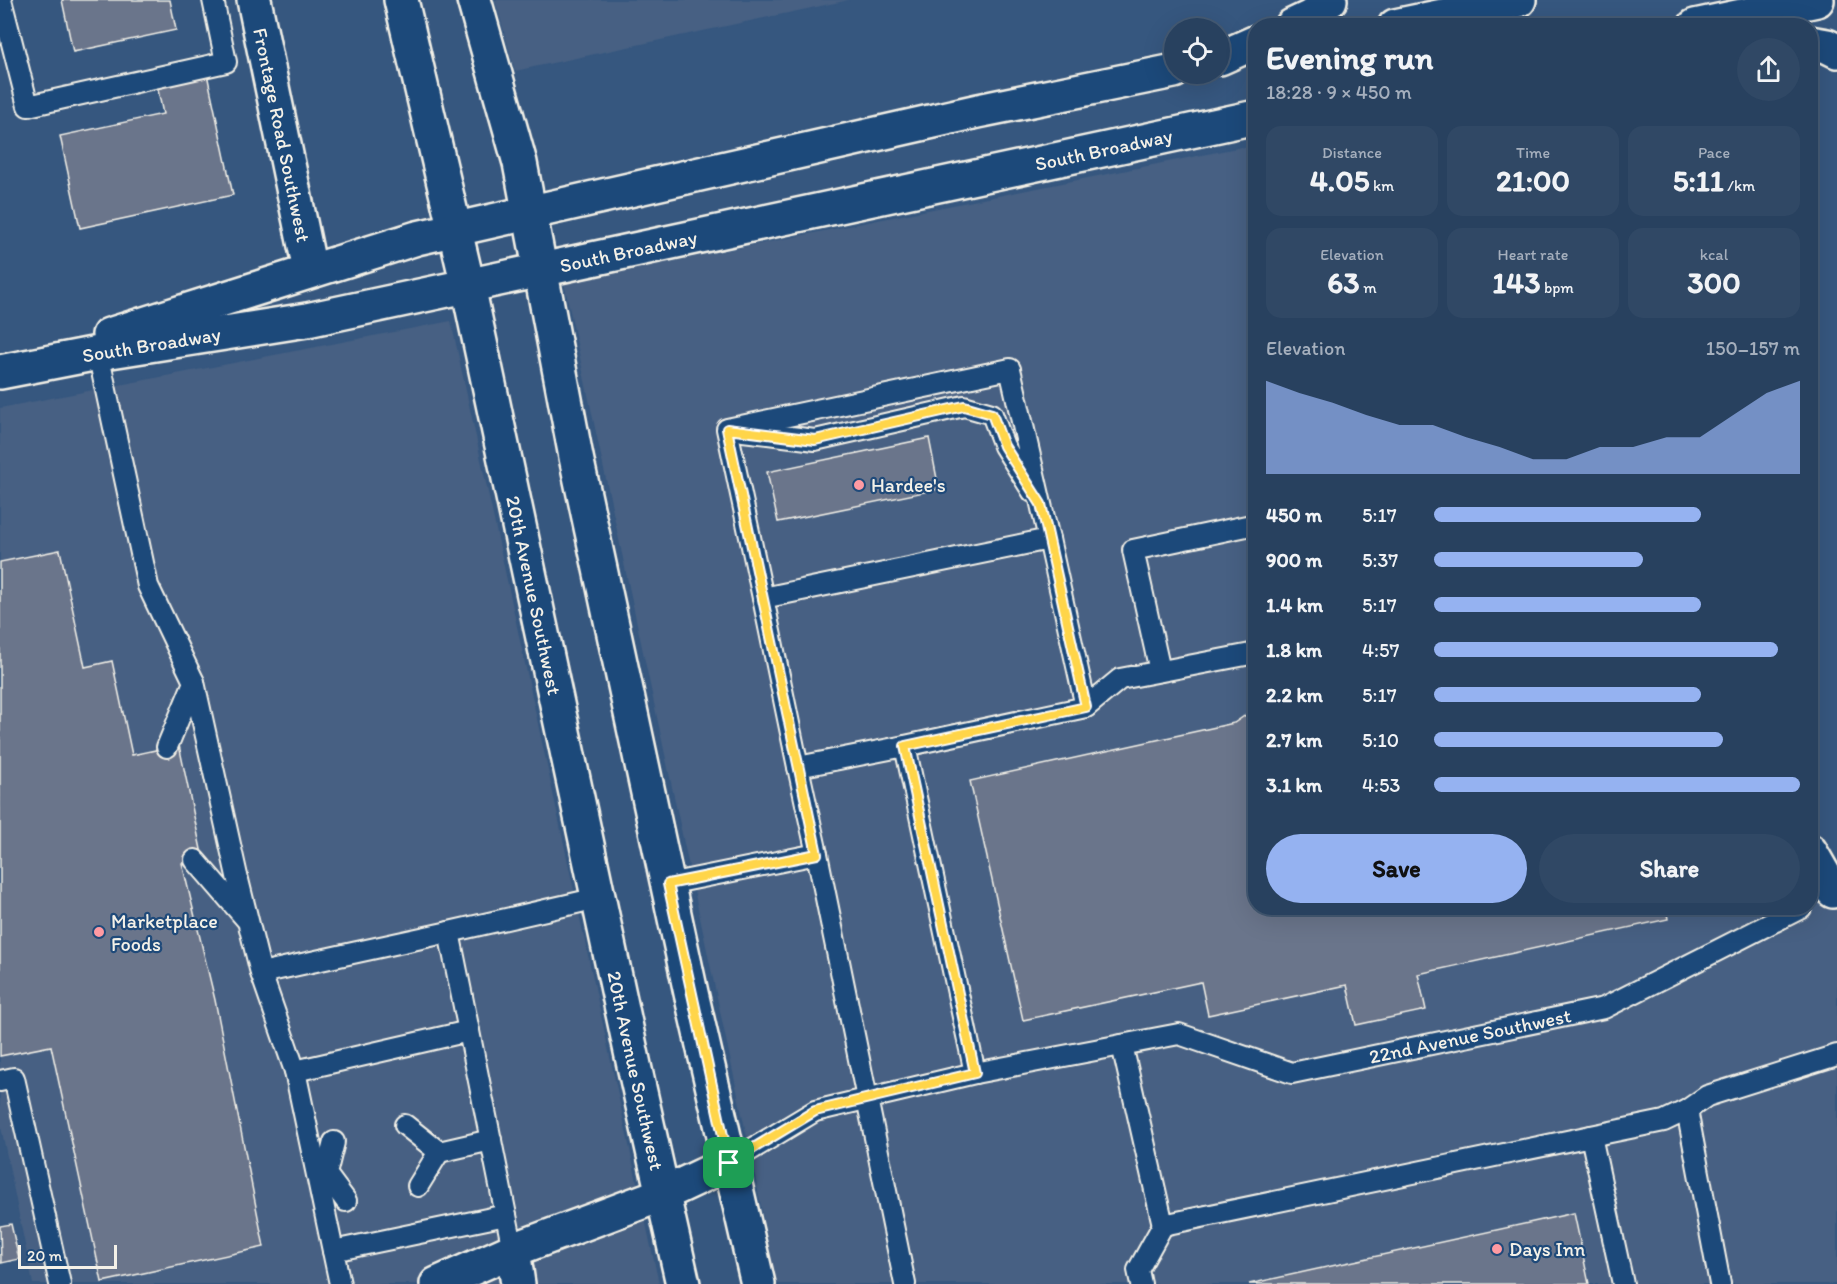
<!DOCTYPE html>
<meta charset="utf-8">
<style>
:root{--surface:#28415f;--page:#304865;--text:#f1f3f6;--muted:#a5afbd;--line:#445a74;--accent:#95b2f1}
body{margin:0;font-family:Itim,sans-serif;background:var(--page);color:var(--text);height:100vh;display:flex;flex-direction:column;font-size:22px;white-space:nowrap}
*{box-sizing:border-box;margin:0}
p{font-size:20px;color:var(--muted)}
.icon{flex:none;width:33px;height:33px;fill:none;stroke:currentColor;stroke-width:2;stroke-linecap:round;stroke-linejoin:round}
.map{position:relative;flex:1;overflow:hidden}
.drawer{position:absolute;left:1248px;top:18px;width:570px;height:897px;display:flex;flex-direction:column;background:var(--surface);border-radius:24px;box-shadow:0 6px 24px #0002,0 0 0 2px var(--line)}
.drawer>*{flex:none}
.buttons{position:absolute;left:1164px;top:18px;display:grid;gap:12px}
.buttons a{display:grid;place-items:center;width:66px;height:66px;border-radius:50%;background:var(--surface);box-shadow:0 6px 24px #0002,0 0 0 2px var(--line);font-size:30px}
.scale{position:absolute;left:18px;bottom:15px;width:99px;box-sizing:border-box;padding-left:6px;border:3px solid #f4f1e8;border-top:0;font-size:16px;line-height:21px;white-space:nowrap;color:#f4f1e8;-webkit-text-stroke:4px #1f4a7a;paint-order:stroke}
.pin{position:absolute;display:grid;place-items:center;width:51px;height:51px;color:#fff;margin:-26px;border-radius:12px;box-shadow:0 3px 9px #0006}
.round{display:grid;place-items:center;flex:none;width:63px;height:63px;border-radius:32px;background:var(--page)}
.summary{display:flex;align-items:center;justify-content:space-between;height:102px;padding:0 18px}
h1{font-size:33px;font-weight:700;line-height:45px}
.metrics{display:grid;grid-template-columns:repeat(3,1fr);gap:9px;height:102px;padding:6px 18px}
.metrics div{display:grid;align-content:center;border-radius:15px;background:var(--page);text-align:center}
.metrics b{font-size:30px;font-weight:700}
.metrics small{font-size:16px;font-weight:400}
.metrics p{font-size:16px}
.chart{height:168px;padding:12px 18px}
.chart p{display:flex;justify-content:space-between}
.chart svg{width:100%;height:108px;margin-top:6px;fill:var(--accent);opacity:.7}
.button{display:flex;gap:12px;margin-top:auto;padding:12px 18px}
.button a{flex:1;height:69px;border-radius:36px;background:var(--accent);color:#111;font-size:24px;font-weight:700;line-height:69px;text-align:center}
.button a+a{background:var(--page);color:var(--text)}
ul{padding:0 18px;list-style:none;font-size:20px}
li{display:grid;grid-template-columns:96px 72px 1fr;align-items:center;height:45px}
li i{height:15px;border-radius:8px;background:var(--accent)}
.map>svg:first-child{display:block}
.built{fill:#466083}
.building{fill:#6b748b;stroke:#f4f1e8;stroke-width:1.5}
.lines{fill:none;stroke-linecap:round;stroke-linejoin:round}
.lane-casing{stroke:#f4f1e8;stroke-width:24}
.street-casing{stroke:#f4f1e8;stroke-width:38}
.secondary-casing{stroke:#f4f1e8;stroke-width:38}
.highway-casing{stroke:#f4f1e8;stroke-width:38}
.lane{stroke:#1f4a7a;stroke-width:20}
.street{stroke:#1f4a7a;stroke-width:33}
.secondary{stroke:#1f4a7a;stroke-width:33}
.highway{stroke:#1f4a7a;stroke-width:33}
.route-casing{stroke:#fff;stroke-width:12}
.route{stroke:#ffd54a;stroke-width:8}
.poi-dot{fill:#ff9aa2;stroke:#1f4a7a;stroke-width:2}
.labels{text-anchor:middle;stroke-width:4.5;stroke-linejoin:round;paint-order:stroke}
.street-label{font-size:20px;fill:#f4f1e8;stroke:#1f4a7a}
.poi-label{font-size:20px;fill:#f4f1e8;stroke:#1f4a7a;text-anchor:start}
</style>
<div class="map">
<svg width="1837" height="1284" viewBox="0 0 1837 1284">
<rect width="100%" height="100%" fill="#36577f"/>
<filter id="ink" filterUnits="userSpaceOnUse"><feTurbulence type="fractalNoise" baseFrequency=".0167" numOctaves="2"/><feDisplacementMap in="SourceGraphic" scale="12" xChannelSelector="R" yChannelSelector="G"/><feConvolveMatrix kernelMatrix="1 2 1 2 8 2 1 2 1" color-interpolation-filters="sRGB"/></filter>
<g filter="url(#ink)">
<path class="built" d="M495,0H849L515,71Z
M1242,147L1255,150L1256,908H1810L1811,833L1837,878V1284H776L754,1170L564,283Z
M451,321L659,1284H33L0,1122V408Z"/>
<path class="building" d="M62,0H170L176,30L73,52Z
M207,74L233,195L80,228L60,136L163,114L157,85Z
M929,438L939,489L778,522L767,472Z
M60,550L85,667L112,661L132,755L179,745L203,859L182,863L215,1000L264,1247L102,1282L51,1046L0,1056V562Z
M1256,708V908H1666L1668,919L1418,974L1426,1010L1356,1025L1347,985L1208,1015L1201,982L1023,1020L970,781L1234,723Z
M1574,1213L1589,1284H1249Z
M11,1224L19,1259L1,1263L0,1226Z"/>
<g class="lines">
<g class="lane-casing">
<g id="lane">
<path d="M1,0L28,106L226,62L213,0"/>
<path d="M98,353L148,586L194,682L237,876L261,973L295,1071L340,1284"/>
<path d="M743,431L815,440L964,406L992,414L1004,446L1033,492"/>
<path d="M763,598L727,429L1010,369L1049,539"/>
<path d="M1160,671L1133,550L1256,524"/>
<path d="M1086,707L1120,679L1256,653"/>
<path d="M167,747L194,682"/>
<path d="M798,767L763,598L1049,539L1086,707L905,746"/>
<path d="M817,854L798,767L905,746L975,1073"/>
<path d="M195,860L246,919"/>
<path d="M668,884L817,854L905,1284"/>
<path d="M449,932L598,898"/>
<path d="M261,973L449,932L513,1250"/>
<path d="M1122,1045L1163,1225L1591,1136L1623,1284"/>
<path d="M295,1071L469,1031"/>
<path d="M0,1081L14,1078L60,1284"/>
<path d="M1687,1110L1720,1284"/>
<path d="M405,1125L439,1152L491,1140"/>
<path d="M1591,1136L1664,1121L1687,1110L1707,1096L1837,1055"/>
<path d="M334,1142L326,1174L346,1201"/>
<path id="s1" d="M729,1163L815,1111L975,1073L1179,1034L1292,1073L1604,1008L1801,908"/>
<path d="M418,1186L439,1152"/>
<path d="M333,1251L506,1215"/>
<path d="M1141,1284L1138,1270L1163,1225"/>
</g>
</g>
<g class="street-casing">
<g id="street">
<path id="s2" d="M254,0L310,270"/>
<path d="M1810,851L1833,891"/>
<path d="M513,1250L518,1284"/>
<path d="M437,1284L513,1250L663,1194L729,1163"/>
</g>
</g>
<g class="secondary-casing">
<g id="secondary">
<path id="s3" d="M401,0L468,286L635,1070L683,1284"/>
<path d="M474,0L520,163L576,457L691,993L758,1284"/>
</g>
</g>
<g class="highway-casing">
<g id="highway">
<path d="M1292,26L1311,17L1330,0"/>
<path d="M1395,26L1519,0"/>
<path d="M1695,26L1817,0"/>
<path d="M1810,43L1827,46L1837,51"/>
<path d="M1220,58L1256,42"/>
<path d="M109,335L417,238L978,111L1174,71"/>
<path id="s4" d="M0,372L98,353L307,320L1256,117"/>
</g>
</g>
<use href="#lane" class="lane"/>
<use href="#street" class="street"/>
<use href="#secondary" class="secondary"/>
<use href="#highway" class="highway"/>
</g>
</g>
<g class="lines" filter="url(#ink)">
<g class="route-casing">
<path id="route" d="M964,406L992,414L1004,446L1041,504L1086,707L905,746L975,1073L815,1111L729,1163L668,884L817,854L727,429L815,440Z"/>
</g>
<use href="#route" class="route"/>
</g>
<g class="poi-dot">
<circle cx="859" cy="485" r="6"/>
<circle cx="99" cy="932" r="6"/>
<circle cx="1497" cy="1249" r="6"/>
</g>
<g class="labels">
<g class="street-label">
<text dy="7" stroke="none"><textPath href="#s2" startOffset="138">Frontage Road Southwest</textPath></text>
<text dy="7" stroke="none"><textPath href="#s4" startOffset="1126">South Broadway</textPath></text>
<text dy="7" stroke="none"><textPath href="#s4" startOffset="640">South Broadway</textPath></text>
<text dy="7" stroke="none"><textPath href="#s4" startOffset="154">South Broadway</textPath></text>
<text dy="7" stroke="none"><textPath href="#s3" startOffset="610">20th Avenue Southwest</textPath></text>
<text dy="7" stroke="none"><textPath href="#s1" startOffset="774">22nd Avenue Southwest</textPath></text>
<text dy="7" stroke="none"><textPath href="#s3" startOffset="1096">20th Avenue Southwest</textPath></text>
</g>
<g class="poi-label">
<text x="871" y="492">Hardee's</text>
<text x="111" y="928">Marketplace<tspan x="111" dy="23">Foods</tspan></text>
<text x="1509" y="1256">Days Inn</text>
</g>
</g>
</svg>
<div class="buttons">
<a><svg class="icon" aria-label="locate" viewBox="0 0 24 24"><circle cx="12" cy="12" r="6"/><path d="M12 2v4M12 18v4M2 12h4M18 12h4"/></svg></a>
</div>
<div class="scale">20 m</div>
<div class="pin" style="left:729px;top:1163px;background:#1e9e55"><svg class="icon" aria-label="arrive" viewBox="0 0 24 24"><path d="M6 21V4h12l-3 4 3 4H6"/></svg></div>
<section class="drawer">
<div class="summary"><div><h1>Evening run</h1><p>18:28 · 9 × 450 m</p></div><a class="round"><svg class="icon" aria-label="share" viewBox="0 0 24 24"><path d="M12 15V3M7 8l5-5 5 5M5 13v7h14v-7"/></svg></a></div>
<div class="metrics">
<div><p>Distance</p><b>4.05<small> km</small></b></div>
<div><p>Time</p><b>21:00</b></div>
<div><p>Pace</p><b>5:11<small> /km</small></b></div>
</div>
<div class="metrics">
<div><p>Elevation</p><b>63<small> m</small></b></div>
<div><p>Heart rate</p><b>143<small> bpm</small></b></div>
<div><p>kcal</p><b>300</b></div>
</div>
<div class="chart"><p><span>Elevation</span>150–157 m</p>
<svg viewBox="0 0 160 44" preserveAspectRatio="none"><path d="M0 44V6L10 11L20 15L30 20L40 24L50 24L60 29L70 33L80 38L90 38L100 33L110 33L120 29L130 29L140 20L150 11L160 6V44z"/></svg>
</div>
<ul>
<li><b>450 m</b>5:17<i style="width:73%"></i></li>
<li><b>900 m</b>5:37<i style="width:57%"></i></li>
<li><b>1.4 km</b>5:17<i style="width:73%"></i></li>
<li><b>1.8 km</b>4:57<i style="width:94%"></i></li>
<li><b>2.2 km</b>5:17<i style="width:73%"></i></li>
<li><b>2.7 km</b>5:10<i style="width:79%"></i></li>
<li><b>3.1 km</b>4:53<i style="width:100%"></i></li>
</ul>
<div class="button"><a>Save</a><a>Share</a></div>
</section>
</div>
